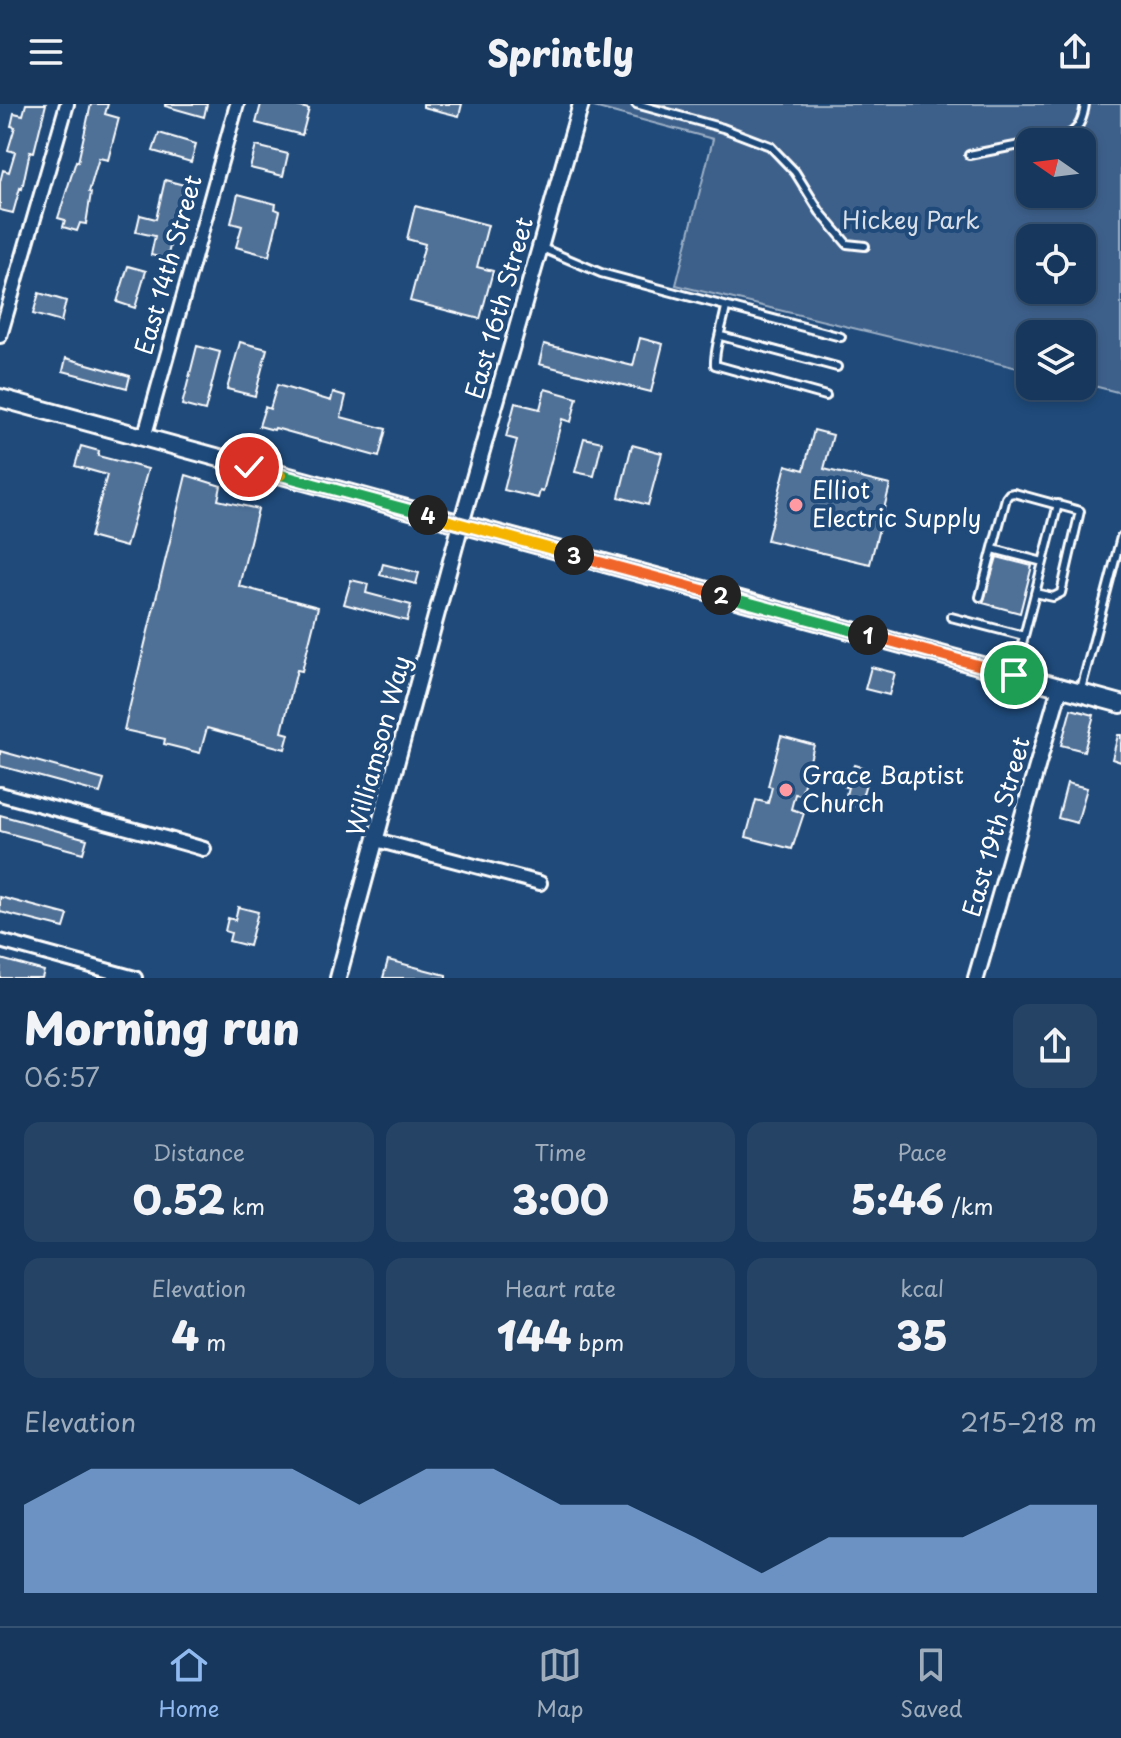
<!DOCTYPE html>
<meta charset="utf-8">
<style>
:root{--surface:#17385c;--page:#244365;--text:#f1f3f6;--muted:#9eacbb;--line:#365272;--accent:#90b9f0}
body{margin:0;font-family:"Playpen Sans",sans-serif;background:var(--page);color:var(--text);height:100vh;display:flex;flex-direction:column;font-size:30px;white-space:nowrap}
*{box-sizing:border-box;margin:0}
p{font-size:26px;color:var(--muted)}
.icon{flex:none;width:44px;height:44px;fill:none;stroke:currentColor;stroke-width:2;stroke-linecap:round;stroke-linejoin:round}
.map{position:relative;height:874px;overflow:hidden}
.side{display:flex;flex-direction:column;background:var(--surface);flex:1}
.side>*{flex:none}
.needle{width:52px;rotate:284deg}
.controls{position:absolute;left:1016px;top:24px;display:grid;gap:16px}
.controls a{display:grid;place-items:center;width:80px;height:80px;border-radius:16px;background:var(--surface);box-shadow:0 4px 12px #0003,0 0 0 2px var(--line);font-size:40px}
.pin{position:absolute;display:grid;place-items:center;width:68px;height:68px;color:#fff;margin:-34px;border:4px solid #fff;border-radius:50%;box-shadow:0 2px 8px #0007}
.km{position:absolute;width:40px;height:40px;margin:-20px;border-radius:50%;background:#222;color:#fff;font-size:22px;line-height:40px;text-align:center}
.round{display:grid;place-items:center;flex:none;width:84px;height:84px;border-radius:16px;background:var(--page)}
.summary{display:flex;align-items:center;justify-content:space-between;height:136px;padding:0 24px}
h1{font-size:44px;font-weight:800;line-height:60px}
.metrics{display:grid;grid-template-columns:repeat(3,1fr);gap:12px;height:136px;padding:8px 24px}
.metrics div{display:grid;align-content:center;border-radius:16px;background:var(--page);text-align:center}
.metrics b{font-size:40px;font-weight:800}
.metrics small{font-size:22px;font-weight:400}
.metrics p{font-size:22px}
.chart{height:224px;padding:16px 24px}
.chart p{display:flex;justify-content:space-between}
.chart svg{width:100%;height:144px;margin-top:8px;fill:var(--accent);opacity:.7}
header{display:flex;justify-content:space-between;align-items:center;height:104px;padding:0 24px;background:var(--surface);font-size:36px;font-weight:800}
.dock{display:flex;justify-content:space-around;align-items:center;height:112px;border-top:2px solid var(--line);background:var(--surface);font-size:22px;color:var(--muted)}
.dock a{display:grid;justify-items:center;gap:4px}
.dock .on{color:var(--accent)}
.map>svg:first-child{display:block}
.green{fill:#3c618b;stroke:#9eb0c5;stroke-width:2;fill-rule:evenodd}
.building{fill:#507197;stroke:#fff;stroke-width:2}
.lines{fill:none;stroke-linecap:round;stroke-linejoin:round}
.service-casing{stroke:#fff;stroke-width:12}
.minor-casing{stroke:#fff;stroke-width:18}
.tertiary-casing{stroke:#fff;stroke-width:20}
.secondary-casing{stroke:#fff;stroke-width:22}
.service{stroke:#1f4a7a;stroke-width:6}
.minor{stroke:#1f4a7a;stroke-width:12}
.tertiary{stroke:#1f4a7a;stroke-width:14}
.secondary{stroke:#1f4a7a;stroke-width:16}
.split-1-casing{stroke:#fff;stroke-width:16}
.split-2-casing{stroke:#fff;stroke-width:16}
.split-3-casing{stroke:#fff;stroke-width:16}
.split-4-casing{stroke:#fff;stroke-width:16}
.split-5-casing{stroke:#fff;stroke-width:16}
.split-6-casing{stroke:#fff;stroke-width:16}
.split-1{stroke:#f0652b;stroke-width:10}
.split-2{stroke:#22a559;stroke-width:10}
.split-3{stroke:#f0652b;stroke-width:10}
.split-4{stroke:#f5b400;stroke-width:10}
.split-5{stroke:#22a559;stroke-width:10}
.split-6{stroke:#f5b400;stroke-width:10}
.poi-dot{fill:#ff9aa2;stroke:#1f4a7a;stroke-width:3}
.labels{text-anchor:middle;stroke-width:8;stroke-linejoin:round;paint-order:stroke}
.park-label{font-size:24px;fill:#d8dfe8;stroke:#1f4a7a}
.street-label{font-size:24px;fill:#fff;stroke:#1f4a7a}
.poi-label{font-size:24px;fill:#fff;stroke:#1f4a7a;text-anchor:start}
</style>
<header><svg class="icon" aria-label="menu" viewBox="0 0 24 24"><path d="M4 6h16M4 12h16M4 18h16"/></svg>Sprintly<svg class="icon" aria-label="share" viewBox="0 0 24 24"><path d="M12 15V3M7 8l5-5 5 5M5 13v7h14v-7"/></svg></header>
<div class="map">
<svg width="1121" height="874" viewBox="0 0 1121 874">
<rect width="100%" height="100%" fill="#1f4a7a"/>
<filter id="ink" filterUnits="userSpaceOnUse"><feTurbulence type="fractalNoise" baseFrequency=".0125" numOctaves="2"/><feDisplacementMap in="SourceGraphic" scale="16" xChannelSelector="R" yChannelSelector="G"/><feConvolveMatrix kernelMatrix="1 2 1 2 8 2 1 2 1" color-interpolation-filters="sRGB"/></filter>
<g filter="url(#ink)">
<path class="green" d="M590,0H1121V289L1082,279V230H1030V267L676,181L713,35L590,2ZM1030,38H1082V90H1030ZM1030,134H1082V186H1030Z"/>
<path class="building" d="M26,0H46L34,48L30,47L22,85L20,84L13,109L0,106V78L3,66L9,68L15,48L8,46L15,23L11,22L14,9L23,11Z
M91,0H108L105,10L119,14L108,56L99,54L89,88L91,89L86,120L80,119L77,127L63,123L65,116L58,114L76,57L78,58Z
M165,0H207L204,13L165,2Z
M261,0H288L309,5L302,31L256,19Z
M423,0H462L459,12L423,3Z
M159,29L196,40L191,58L153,47Z
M256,42L288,50L283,72L250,64Z
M165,76L184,81L167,155L151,151L155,132L136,128L140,111L156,115Z
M238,90L276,100L275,105L280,107L269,152L236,143L242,122L231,119Z
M415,102L488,121L477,163L493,167L480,215L410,197L425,140L407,135Z
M128,162L146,167L135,204L117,198Z
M39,189L66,197L61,218L33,210Z
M640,234L663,240L651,288L539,260L544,240L633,262Z
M240,238L267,245L255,292L227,285Z
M197,242L220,248L205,307L182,301Z
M66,254L130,272L127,284L63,267Z
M277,281L331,297L333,288L346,292L341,313L386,325L379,353L275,324L274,326L259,322L265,303L270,305Z
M545,285L577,294L571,318L562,315L543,388L540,387L538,394L504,386L517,336L506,333L515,299L540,305Z
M814,326L833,331L824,365L890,381L870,460L767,436L786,361L804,366Z
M584,334L602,338L594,372L575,368Z
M632,341L662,349L648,401L619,393Z
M81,342L99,347L98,352L148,365L126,443L90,433L107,371L75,362Z
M186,371L221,382L218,396L258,405L239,482L318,503L302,567L297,566L291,590L282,628L289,630L285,645L207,624L200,649L164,640L165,635L124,626Z
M997,453L1032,462L1020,509L983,499Z
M383,460L419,469L416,480L380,471Z
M351,476L368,480L366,489L411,501L407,517L344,500Z
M871,563L895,569L889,591L865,585Z
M1071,605L1094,611L1084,647L1061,641Z
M1118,631H1121V658L1112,655Z
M781,632L814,641L801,691L795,690L791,705L804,709L792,745L746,733L756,696L768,699L772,683L768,682Z
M0,647L104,676L100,689L0,662Z
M854,661L870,665L859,704L844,699L848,683H845Z
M1067,679L1087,684L1077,719L1058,714Z
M0,711L87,735L83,749L0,727Z
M0,793L68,811L64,824L0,808Z
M238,803L258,808L249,842L229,837L231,829L225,827L228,814L235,816Z
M1,855L44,867L42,874H0Z
M388,856L446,871V874H383Z"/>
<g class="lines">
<g class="service-casing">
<path id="service" d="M636,0L723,24L770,42L795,68L820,108L847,140L865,142
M1037,38C1066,33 1081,33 1085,0
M969,51L1030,39
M540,143L601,169L841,233
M726,203C723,221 714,244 715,261L826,292
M721,232L837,263
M993,445L1043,458
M980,493L1006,394L1009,390L1014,389L1080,407L1061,489L1053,493L1035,489
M951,513L1024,532
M1014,571L1058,400
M1080,589L1121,433"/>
</g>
<g class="minor-casing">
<path id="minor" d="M0,232L67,0
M144,334L237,0
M0,690C68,709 136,725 204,745
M376,736L540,779
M0,837L135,874"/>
</g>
<g class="tertiary-casing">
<path id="tertiary" d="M338,874L461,420L581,0
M976,874L1060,583"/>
</g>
<g class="secondary-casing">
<path id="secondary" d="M0,294L1121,600"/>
</g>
<use href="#service" class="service"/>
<use href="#minor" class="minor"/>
<use href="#tertiary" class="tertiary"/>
<use href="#secondary" class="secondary"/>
</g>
</g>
<g class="lines" filter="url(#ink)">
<g class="split-1-casing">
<path id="split-1" d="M868,531L1014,571"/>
</g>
<g class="split-2-casing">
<path id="split-2" d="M721,491L868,531"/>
</g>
<g class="split-3-casing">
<path id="split-3" d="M574,451L721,491"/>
</g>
<g class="split-4-casing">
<path id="split-4" d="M428,411L574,451"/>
</g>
<g class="split-5-casing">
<path id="split-5" d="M281,371L428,411"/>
</g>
<g class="split-6-casing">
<path id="split-6" d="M249,363L281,371"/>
</g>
<use href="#split-1" class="split-1"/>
<use href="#split-2" class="split-2"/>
<use href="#split-3" class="split-3"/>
<use href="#split-4" class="split-4"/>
<use href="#split-5" class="split-5"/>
<use href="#split-6" class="split-6"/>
</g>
<g class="poi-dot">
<circle cx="796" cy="401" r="8"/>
<circle cx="786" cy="686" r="8"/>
</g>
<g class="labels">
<g class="park-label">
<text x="911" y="125">Hickey Park</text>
</g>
<g class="street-label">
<text transform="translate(169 161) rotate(-74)" y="8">East 14th Street</text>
<text transform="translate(500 204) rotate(-74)" y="8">East 16th Street</text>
<text transform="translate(379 642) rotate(-75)" y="8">Williamson Way</text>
<text transform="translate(997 723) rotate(-74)" y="8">East 19th Street</text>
</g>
<g class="poi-label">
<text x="812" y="395">Elliot<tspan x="812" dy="28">Electric Supply</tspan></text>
<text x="802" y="680">Grace Baptist<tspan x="802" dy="28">Church</tspan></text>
</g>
</g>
</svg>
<div class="controls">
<a><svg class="needle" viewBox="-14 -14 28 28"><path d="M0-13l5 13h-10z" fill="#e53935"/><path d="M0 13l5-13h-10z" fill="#9eacbb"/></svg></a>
<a><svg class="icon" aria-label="locate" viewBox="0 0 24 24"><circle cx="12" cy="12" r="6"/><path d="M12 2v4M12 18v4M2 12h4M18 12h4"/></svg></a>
<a><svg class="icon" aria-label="layers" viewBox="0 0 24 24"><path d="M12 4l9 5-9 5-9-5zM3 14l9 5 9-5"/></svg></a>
</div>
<div class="pin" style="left:1014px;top:571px;background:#1e9e55"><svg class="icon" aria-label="arrive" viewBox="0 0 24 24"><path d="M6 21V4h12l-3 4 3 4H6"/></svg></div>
<div class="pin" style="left:249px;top:363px;background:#d93025"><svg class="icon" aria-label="check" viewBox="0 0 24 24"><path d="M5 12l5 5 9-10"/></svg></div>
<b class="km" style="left:868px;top:531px">1</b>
<b class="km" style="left:721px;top:491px">2</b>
<b class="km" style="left:574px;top:451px">3</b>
<b class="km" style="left:428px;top:411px">4</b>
</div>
<section class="side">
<div class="summary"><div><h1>Morning run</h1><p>06:57</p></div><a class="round"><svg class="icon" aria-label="share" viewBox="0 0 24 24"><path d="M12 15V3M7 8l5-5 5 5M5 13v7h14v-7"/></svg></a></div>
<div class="metrics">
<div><p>Distance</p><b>0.52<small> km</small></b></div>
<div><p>Time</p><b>3:00</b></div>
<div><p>Pace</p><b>5:46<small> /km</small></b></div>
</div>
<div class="metrics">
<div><p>Elevation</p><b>4<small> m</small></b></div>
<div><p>Heart rate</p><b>144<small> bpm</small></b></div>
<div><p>kcal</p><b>35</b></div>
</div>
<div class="chart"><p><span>Elevation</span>215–218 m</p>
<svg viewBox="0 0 160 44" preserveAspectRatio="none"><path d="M0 44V17L10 6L20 6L30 6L40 6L50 17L60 6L70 6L80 17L90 17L100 27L110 38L120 27L130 27L140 27L150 17L160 17V44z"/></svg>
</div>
</section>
<nav class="dock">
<a class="on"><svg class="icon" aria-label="home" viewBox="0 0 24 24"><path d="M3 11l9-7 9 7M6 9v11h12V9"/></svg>Home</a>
<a><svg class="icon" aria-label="map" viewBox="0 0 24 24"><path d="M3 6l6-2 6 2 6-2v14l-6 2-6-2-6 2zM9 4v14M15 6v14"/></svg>Map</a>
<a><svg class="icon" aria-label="saved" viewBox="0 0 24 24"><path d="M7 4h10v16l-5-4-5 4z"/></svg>Saved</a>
</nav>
